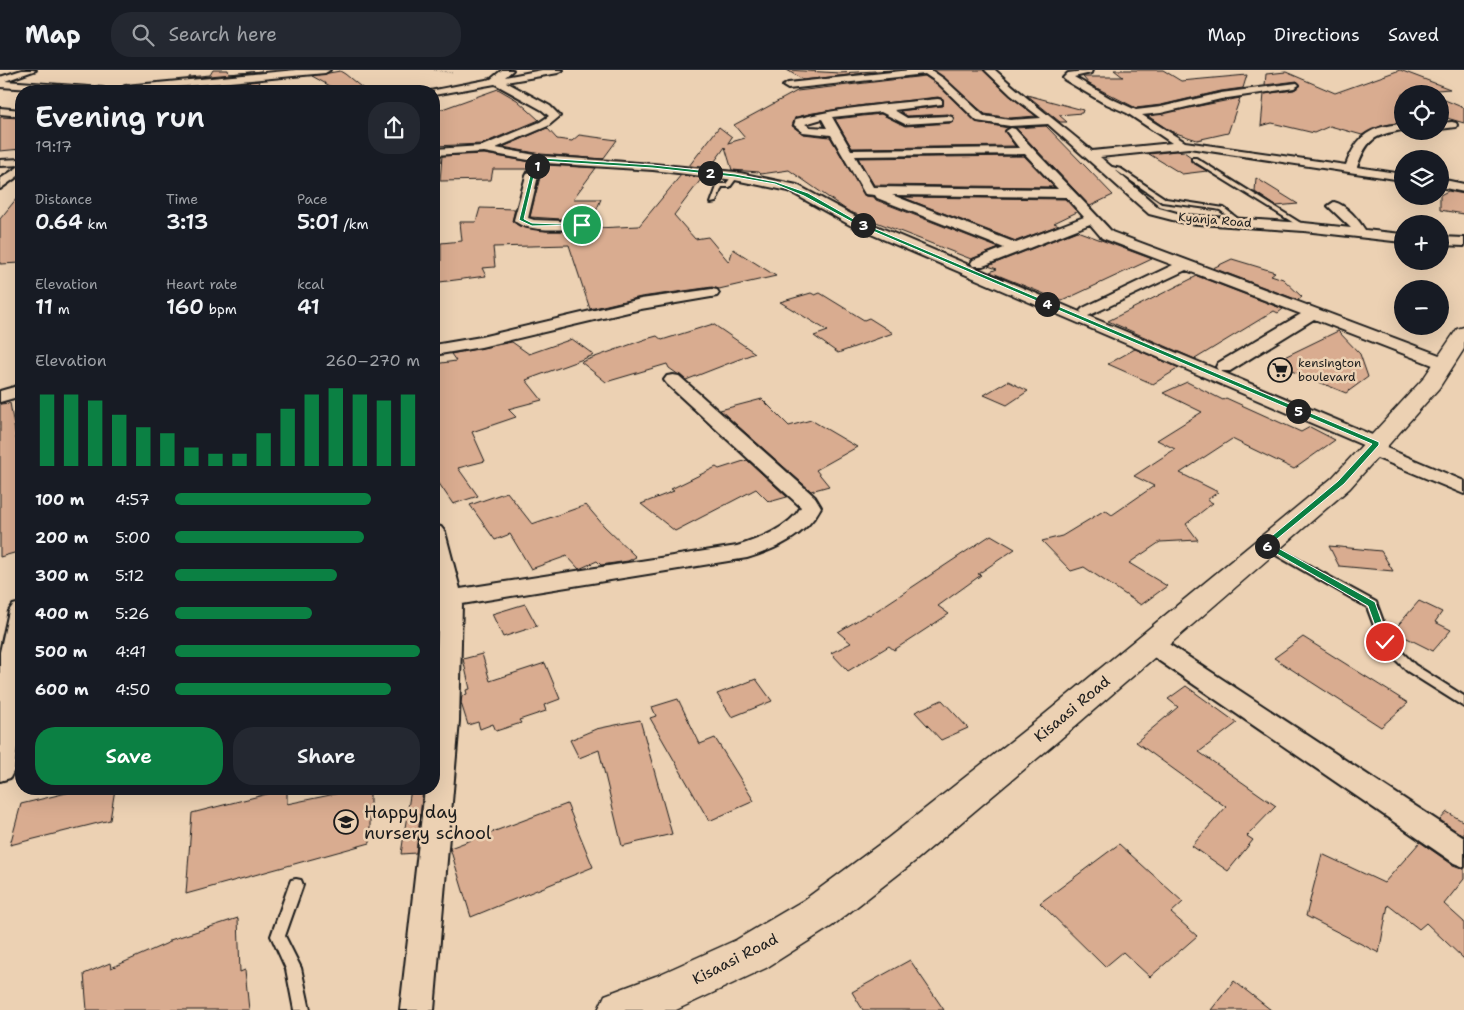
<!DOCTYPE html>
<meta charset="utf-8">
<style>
:root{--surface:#171b24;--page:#242831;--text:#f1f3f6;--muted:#9ea1a6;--line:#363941;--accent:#0b8043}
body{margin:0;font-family:"Shantell Sans",sans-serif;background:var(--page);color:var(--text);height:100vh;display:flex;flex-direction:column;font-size:19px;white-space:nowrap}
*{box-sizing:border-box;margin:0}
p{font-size:16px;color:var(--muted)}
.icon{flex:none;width:28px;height:28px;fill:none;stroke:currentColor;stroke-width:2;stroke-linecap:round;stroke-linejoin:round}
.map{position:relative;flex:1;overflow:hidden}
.panel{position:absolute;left:15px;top:15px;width:425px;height:710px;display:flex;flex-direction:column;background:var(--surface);border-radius:20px;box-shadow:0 5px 20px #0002}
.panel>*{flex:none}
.tools{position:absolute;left:1394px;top:15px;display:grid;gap:10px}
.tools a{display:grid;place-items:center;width:55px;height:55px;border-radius:50%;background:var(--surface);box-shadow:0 5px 20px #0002;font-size:25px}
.pin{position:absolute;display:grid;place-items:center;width:42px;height:42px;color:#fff;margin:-21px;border:2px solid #fff;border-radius:50%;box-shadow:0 1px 5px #0007}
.km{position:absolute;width:25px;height:25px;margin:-12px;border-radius:50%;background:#222;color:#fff;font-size:14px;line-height:25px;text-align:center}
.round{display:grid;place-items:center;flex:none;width:52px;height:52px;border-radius:20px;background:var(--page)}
.overview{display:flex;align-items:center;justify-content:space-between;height:85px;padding:0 20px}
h1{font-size:28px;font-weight:600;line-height:38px}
.metrics{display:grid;grid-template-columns:repeat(3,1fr);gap:8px;height:85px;padding:5px 20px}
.metrics div{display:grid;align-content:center}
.metrics b{font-size:21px;font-weight:600}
.metrics small{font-size:14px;font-weight:400}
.metrics p{font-size:14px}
.chart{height:140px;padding:10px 20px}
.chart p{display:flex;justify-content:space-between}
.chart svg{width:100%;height:90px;margin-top:5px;stroke:var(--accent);stroke-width:6}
.primary-button{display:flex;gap:10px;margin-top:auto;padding:10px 20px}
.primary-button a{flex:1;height:58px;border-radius:20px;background:var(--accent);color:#fff;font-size:20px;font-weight:600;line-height:58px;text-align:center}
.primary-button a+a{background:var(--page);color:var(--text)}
ul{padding:0 20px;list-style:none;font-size:16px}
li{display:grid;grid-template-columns:80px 60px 1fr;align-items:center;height:38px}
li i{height:12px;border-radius:6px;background:var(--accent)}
header{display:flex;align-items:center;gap:30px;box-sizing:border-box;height:70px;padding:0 25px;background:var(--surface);border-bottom:1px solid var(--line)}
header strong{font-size:24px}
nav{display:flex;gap:28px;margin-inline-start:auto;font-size:18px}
.search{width:350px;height:45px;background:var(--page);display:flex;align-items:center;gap:12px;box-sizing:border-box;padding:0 18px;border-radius:20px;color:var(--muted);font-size:19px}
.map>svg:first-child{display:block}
.building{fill:#d9ac90;stroke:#1c1c1c}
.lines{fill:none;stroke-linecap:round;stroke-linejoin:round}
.lane-casing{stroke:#1c1c1c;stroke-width:4}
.street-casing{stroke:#1c1c1c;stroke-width:4}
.secondary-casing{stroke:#1c1c1c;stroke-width:3}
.path{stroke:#1c1c1c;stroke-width:1;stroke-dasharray:0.5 2;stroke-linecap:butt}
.lane{fill:#ecd1b3;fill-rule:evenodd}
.street{fill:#ecd1b3;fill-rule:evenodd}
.secondary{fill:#ecd1b3;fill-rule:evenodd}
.route{fill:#0b8043;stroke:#fff}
.labels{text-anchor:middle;stroke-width:5;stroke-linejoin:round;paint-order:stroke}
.far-street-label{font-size:12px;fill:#1c1c1c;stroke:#ecd1b3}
.far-poi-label{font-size:12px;fill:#1c1c1c;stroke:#ecd1b3;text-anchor:start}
.street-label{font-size:15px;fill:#1c1c1c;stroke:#ecd1b3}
.near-poi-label{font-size:18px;fill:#1c1c1c;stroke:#ecd1b3;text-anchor:start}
</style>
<header>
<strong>Map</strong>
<div class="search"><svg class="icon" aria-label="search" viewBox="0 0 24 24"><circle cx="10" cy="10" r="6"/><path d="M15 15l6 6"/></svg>Search here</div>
<nav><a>Map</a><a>Directions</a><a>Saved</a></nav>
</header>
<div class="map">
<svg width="1464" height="940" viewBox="0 0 1464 940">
<rect width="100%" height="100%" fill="#ecd1b3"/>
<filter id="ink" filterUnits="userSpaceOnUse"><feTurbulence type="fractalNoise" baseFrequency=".02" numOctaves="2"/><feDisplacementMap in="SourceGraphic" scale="10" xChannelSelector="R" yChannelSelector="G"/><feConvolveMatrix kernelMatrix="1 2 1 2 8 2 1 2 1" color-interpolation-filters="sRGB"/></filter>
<g filter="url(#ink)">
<path class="building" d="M213,0H228L229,4L262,1L189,8V7L210,5Z
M787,0L840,3L893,0L803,10Z
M934,0H983L1010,26L1036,46L1010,48L985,44Z
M1114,0H1163L1181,11L1247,5L1243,18L1221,21L1161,35L1136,38L1089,14L1083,7H1123Z
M1400,0L1450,19L1424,21L1430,24H1402V52L1381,56L1362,65L1330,56L1314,63L1272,53L1261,56L1264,24L1294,20L1301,15L1297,11L1265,15L1266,4L1286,2L1335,23Z
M340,1L345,4L366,21H339L312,6Z
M925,6L937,14L976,52L1008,58L1005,62L1015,76L852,78L835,49L881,44L905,56L952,53L955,48L948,44L907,46L900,41L942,36L943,29L938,27L866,35L813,43L796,47L792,56L803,64L830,67L865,126L874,127L876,130L999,178L971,189L848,141L789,100L761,104L759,102L732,100L725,77L710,98L689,96L719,57L732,67L728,73L745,68L734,55L797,21Z
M260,11L257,21H189V18Z
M498,19L517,30L539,50L482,74L434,76V42Z
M1027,25L1083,40L1082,43L1059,45L1067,52H1060Z
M1240,28L1228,63L1197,70L1170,61L1148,46Z
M1440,28L1464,38V53L1440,46Z
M0,47L21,48V79L0,81Z
M1046,56L1087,98L1113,125L1090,136L1016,58Z
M547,58L557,69L572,71L579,65L617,70L603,89L541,84L503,77Z
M1176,81L1184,82L1191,87V92L1207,101L1182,104L1149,84Z
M484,84L531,92L528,99H493L491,110L440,111L442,86Z
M1024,86L1054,117L874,115L858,88Z
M546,95L596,98L573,129H601L592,151L530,147L540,107Z
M681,105L702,108L674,145L695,169L708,167L729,192L733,179L776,206L719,219L712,217L641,227L590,239L569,175L493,177L495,197L482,198L486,206L440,212L434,192L441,191V173L462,171L460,152H476L480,138L515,139L512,151L519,156L546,161H581L583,170L590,172L599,167L597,158L639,156Z
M1256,108L1298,134L1276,136L1255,122Z
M1448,121L1464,124V144L1440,140V125Z
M21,123V193L0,194V149Z
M902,127L1065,129L1077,142L1054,153L1059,155L1016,171Z
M1077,161L1152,189L1062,231L990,202L997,199L988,196Z
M1232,189L1275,202L1271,205L1283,209L1302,227L1298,230L1213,198Z
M1197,206L1283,239L1278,243L1274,241L1195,289L1108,251Z
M811,223L815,225L820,223L864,250L869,248L893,263L838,283L814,266L828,261L780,232Z
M713,254L755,283L686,310L669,298L667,294L606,312L581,292L646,269L657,266L662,270Z
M1338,261L1360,284L1368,307L1346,323L1272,293Z
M572,269L594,285L526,310L542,330L508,339L516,347L472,362L485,391L458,398L478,426L453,434L434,406V294L456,291L451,284L512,272L529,284Z
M1135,279L1179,298L1153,314L1108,294Z
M1008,311L1028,321L1007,335L984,325Z
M1187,312L1223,330L1226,328L1301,362L1310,357L1335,370L1294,399L1232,369L1180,403L1218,422L1207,430L1213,433L1186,454L1198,470L1160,472L1129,493L1167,516L1141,535L1084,497L1071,501L1042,471L1062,466L1105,440L1112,445L1154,416L1134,406L1175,379L1157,370L1202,342L1163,323Z
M762,329L789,356L811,350L857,377L816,400L829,416L811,421L720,340Z
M10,333L17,373L21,372V481L0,487V334Z
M747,390L787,427L769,432L756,419L675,461L641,434L674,421L671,419L716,397L719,399Z
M507,422L532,454L586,435L604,456L636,487L628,491L601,495L597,491L579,499L567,486L531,499L510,464L495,470L470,435Z
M991,465L1015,479L978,504L981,505L938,536L949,544L894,580L889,576L848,601L831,583L851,573L838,562L868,544L870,545Z
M1329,476L1381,481L1393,501L1339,496Z
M1419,531L1442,542L1435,552L1451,560L1433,581L1393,561Z
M525,534L537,556L503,567L492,544Z
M1303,567L1408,633L1381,657L1274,588Z
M482,584L490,611L545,593L560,629L544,635L546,641L519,650L521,653L496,661L493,654L480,659L478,652L468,655L461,633L462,626L467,624L466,620L470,619L463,589Z
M756,609L772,631L732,647L717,624Z
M1186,616L1237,653L1199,682L1276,736L1247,766L1253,770L1228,801L1192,776L1226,737L1136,672L1178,637L1168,629Z
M678,629L700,674L715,668L754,731L709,751L650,648L656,646L652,637Z
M942,630L968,658L941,670L915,642Z
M640,650L672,764L622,776L599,680L579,688L570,670L596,659Z
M83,719H115L110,750L10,775L21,734Z
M287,719V734L359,719H370V773L186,824L192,743Z
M411,719H423L416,783L401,784Z
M567,734L593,797L471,847L450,778Z
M1447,742L1464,752V766L1440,750Z
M1420,772L1453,795L1464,799V809L1444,834L1464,852V889L1426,853L1419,859L1388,835L1379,883L1306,846L1322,784L1384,813Z
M1119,774L1183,832L1171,843L1197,866L1150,907L1123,882L1105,897L1040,833Z
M238,848L240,902L245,900L249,940H87L84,904L110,893L111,898L170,872V870Z
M910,890L944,940H863L852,922Z
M1234,911L1271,940H1211Z"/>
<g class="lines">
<g class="lane-casing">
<path id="lane" d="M1192,88H1196L1307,157L1302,158L1192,90Z
M1103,95L1121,99L1166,129L1224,138L1242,152L1237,153L1220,140L1215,139L1162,132L1117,101L1101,98V96Z
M733,105L738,106L730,117H722L716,132L711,133L718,114H726Z
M1266,472L1376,532L1390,570L1415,595L1464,626V637L1407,601L1381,575L1367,537L1262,477L1261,475L1262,473Z
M296,809L301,810L303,815L285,866L301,898L310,940H294L286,899L271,866L289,815L291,810Z"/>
</g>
<g class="street-casing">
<path id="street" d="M22,0H36L5,11L103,18L108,21H64L0,17V7Z
M296,0H330L325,3L132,21H122L120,19L125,16Z
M502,0H513L505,7L542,0H563L558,3L506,12L550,36L560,46L548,56L496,78L541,86L653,94L735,102L797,115L860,149L1082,243L1080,241L1083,238L1173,195L1102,168L1090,154L983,196H973L971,193L973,190L1004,178L877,128L875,125L865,124L831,65L803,62L794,55L796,49C843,37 890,34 938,29L942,30V34L894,40L907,48L948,46L952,47L953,49L952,51L905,54L881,42L832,47L851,80L1019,78L1006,61L1011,58L1015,59C1046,94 1080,127 1112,162L1450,289L1452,293L1450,297H1438L1314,249L1230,301H1220L1384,370L1386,374L1384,377L1464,411V424L1365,383L1363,379L1365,376L850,155L789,121L735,110L653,100L545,93L538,106L528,148L534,150L591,152L595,156L597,166L590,170L585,169L582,159C566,159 525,163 514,150L526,106L534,91L484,82L434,85V79L482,76L540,52L549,46L542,40L495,14L434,25V21H430L491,9ZM822,49L827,58L810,57L805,54ZM1025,84L1058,119L873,117L855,86ZM892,125L1066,127L1084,147L1016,173ZM1186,200L1301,244L1218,293L1216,297L1218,300L1088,246Z
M911,0H931L944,9L984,46L1010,50L1041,48L1011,25L985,0H995C1026,29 1060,54 1092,81L1172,73L1127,43L1102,32L1065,10L1063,8L1068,3L1092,0L1091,3L1074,7L1110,28L1136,40L1161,37L1221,23L1297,13L1299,15L1294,18L1221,29L1161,43L1142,45L1185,72L1346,95C1358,64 1370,57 1402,54V60C1374,65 1367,69 1357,97L1402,104V110L1189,78L1100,87L1159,138L1184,145L1304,153L1351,158L1328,136L1334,132C1346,135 1358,149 1365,160L1402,164V172L1304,161L1184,153L1149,144L1048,54L1010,56L977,51L938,13L925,4L788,19L783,16L788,13Z
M0,38L21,40V46L0,44Z
M1452,52L1456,53L1457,55L1456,57L1440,59V53Z
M21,89V95L0,96V90Z
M21,95V104L0,119V109Z
M1440,109L1464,114V122L1440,117Z
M1440,167L1464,168V176L1440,175Z
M712,219L717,220L719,223L717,226L641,239L481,277L434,285V275L481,267L641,229Z
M673,305L679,306L815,427L821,437C806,466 776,479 747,488L462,534L459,651L434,940H400L425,719H434V638L439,538L434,539V523L439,522L434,503V455L441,457L445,462L460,519L737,476C759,469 789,458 801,437L667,314L664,310L667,306Z
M21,315V326L0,332V321Z
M21,533V647L14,700L10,708L0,711V582L9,541L13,535Z
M1150,564L1158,567L1464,768V797L1454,793L1142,579L1138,573L1142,567Z"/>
</g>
<g class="secondary-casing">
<path id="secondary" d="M1464,257V279L1439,318L1350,418L1058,671L914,792L832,856L766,898L676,940H598L605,925L656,906L736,870L804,830L888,768L1034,653L1332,408L1423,309L1457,259Z"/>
</g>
<path class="path" d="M434,0L453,3"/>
<use href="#lane" class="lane"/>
<use href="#street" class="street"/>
<use href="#secondary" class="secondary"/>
</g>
</g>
<path class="route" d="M541,88L653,95L735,104L776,112L808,123L857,151L1379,372V375L1344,414L1271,474L1375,532L1389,572L1385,576L1382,575L1368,536L1261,475L1338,411L1372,374L854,153L804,126L775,114L735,107L653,98L542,91L534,106L524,149L532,153L585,155L532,156L519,150L530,106Z"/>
<defs>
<g id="supermarket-ring" transform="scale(1.25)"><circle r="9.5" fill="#ecd1b3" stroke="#1c1c1c" stroke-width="1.5"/><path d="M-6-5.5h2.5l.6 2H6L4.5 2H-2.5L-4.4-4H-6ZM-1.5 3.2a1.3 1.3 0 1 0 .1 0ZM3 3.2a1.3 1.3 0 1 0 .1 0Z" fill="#1c1c1c"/></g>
<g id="school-ring" transform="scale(1.25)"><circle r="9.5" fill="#ecd1b3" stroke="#1c1c1c" stroke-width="1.5"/><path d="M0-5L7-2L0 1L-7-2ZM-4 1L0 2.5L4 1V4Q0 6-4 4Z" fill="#1c1c1c"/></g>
</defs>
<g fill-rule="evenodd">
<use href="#supermarket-ring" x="1280" y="300"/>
<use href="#school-ring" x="346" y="752"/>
</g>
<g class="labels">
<g class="far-street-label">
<text transform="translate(1215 150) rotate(5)" y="4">Kyanja Road</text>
</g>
<g class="far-poi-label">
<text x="1298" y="297">kensington<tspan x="1298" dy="14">boulevard</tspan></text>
</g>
<g class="street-label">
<text transform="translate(1072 639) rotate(-40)" y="5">Kisaasi Road</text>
<text transform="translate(735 889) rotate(-27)" y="5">Kisaasi Road</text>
</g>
<g class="near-poi-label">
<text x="364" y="748">Happy day<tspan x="364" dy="21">nursery school</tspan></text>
</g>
</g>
</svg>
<div class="tools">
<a><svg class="icon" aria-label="locate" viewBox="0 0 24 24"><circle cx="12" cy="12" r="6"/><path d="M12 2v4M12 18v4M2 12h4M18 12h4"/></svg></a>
<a><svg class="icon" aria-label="layers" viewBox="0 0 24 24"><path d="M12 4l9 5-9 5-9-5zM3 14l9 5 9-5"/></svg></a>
<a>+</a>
<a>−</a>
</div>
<div class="pin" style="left:582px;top:155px;background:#1e9e55"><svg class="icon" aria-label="arrive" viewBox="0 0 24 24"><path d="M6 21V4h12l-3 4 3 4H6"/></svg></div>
<div class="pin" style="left:1385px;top:572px;background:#d93025"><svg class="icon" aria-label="check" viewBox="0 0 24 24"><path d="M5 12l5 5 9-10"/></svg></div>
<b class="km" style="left:537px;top:96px">1</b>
<b class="km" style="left:710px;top:103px">2</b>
<b class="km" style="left:863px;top:155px">3</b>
<b class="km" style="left:1047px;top:234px">4</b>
<b class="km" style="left:1298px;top:341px">5</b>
<b class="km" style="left:1267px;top:476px">6</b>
<section class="panel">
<div class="overview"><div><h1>Evening run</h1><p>19:17</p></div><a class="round"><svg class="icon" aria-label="share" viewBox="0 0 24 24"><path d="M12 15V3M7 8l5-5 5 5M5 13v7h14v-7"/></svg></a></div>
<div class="metrics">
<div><p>Distance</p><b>0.64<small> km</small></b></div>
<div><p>Time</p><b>3:13</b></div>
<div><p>Pace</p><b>5:01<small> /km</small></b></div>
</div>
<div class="metrics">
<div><p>Elevation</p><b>11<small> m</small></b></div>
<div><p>Heart rate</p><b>160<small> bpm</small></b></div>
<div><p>kcal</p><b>41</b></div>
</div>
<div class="chart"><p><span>Elevation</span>260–270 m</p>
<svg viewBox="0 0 160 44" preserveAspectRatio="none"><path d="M5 44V9M15 44V9M25 44V12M35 44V19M45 44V25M55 44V28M65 44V35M75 44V38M85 44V38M95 44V28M105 44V16M115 44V9M125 44V6M135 44V9M145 44V12M155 44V9"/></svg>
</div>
<ul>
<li><b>100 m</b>4:57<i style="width:80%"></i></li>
<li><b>200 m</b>5:00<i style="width:77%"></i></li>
<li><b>300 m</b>5:12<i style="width:66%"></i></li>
<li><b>400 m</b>5:26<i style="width:56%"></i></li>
<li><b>500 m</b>4:41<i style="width:100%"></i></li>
<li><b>600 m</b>4:50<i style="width:88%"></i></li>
</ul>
<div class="primary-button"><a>Save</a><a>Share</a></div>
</section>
</div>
